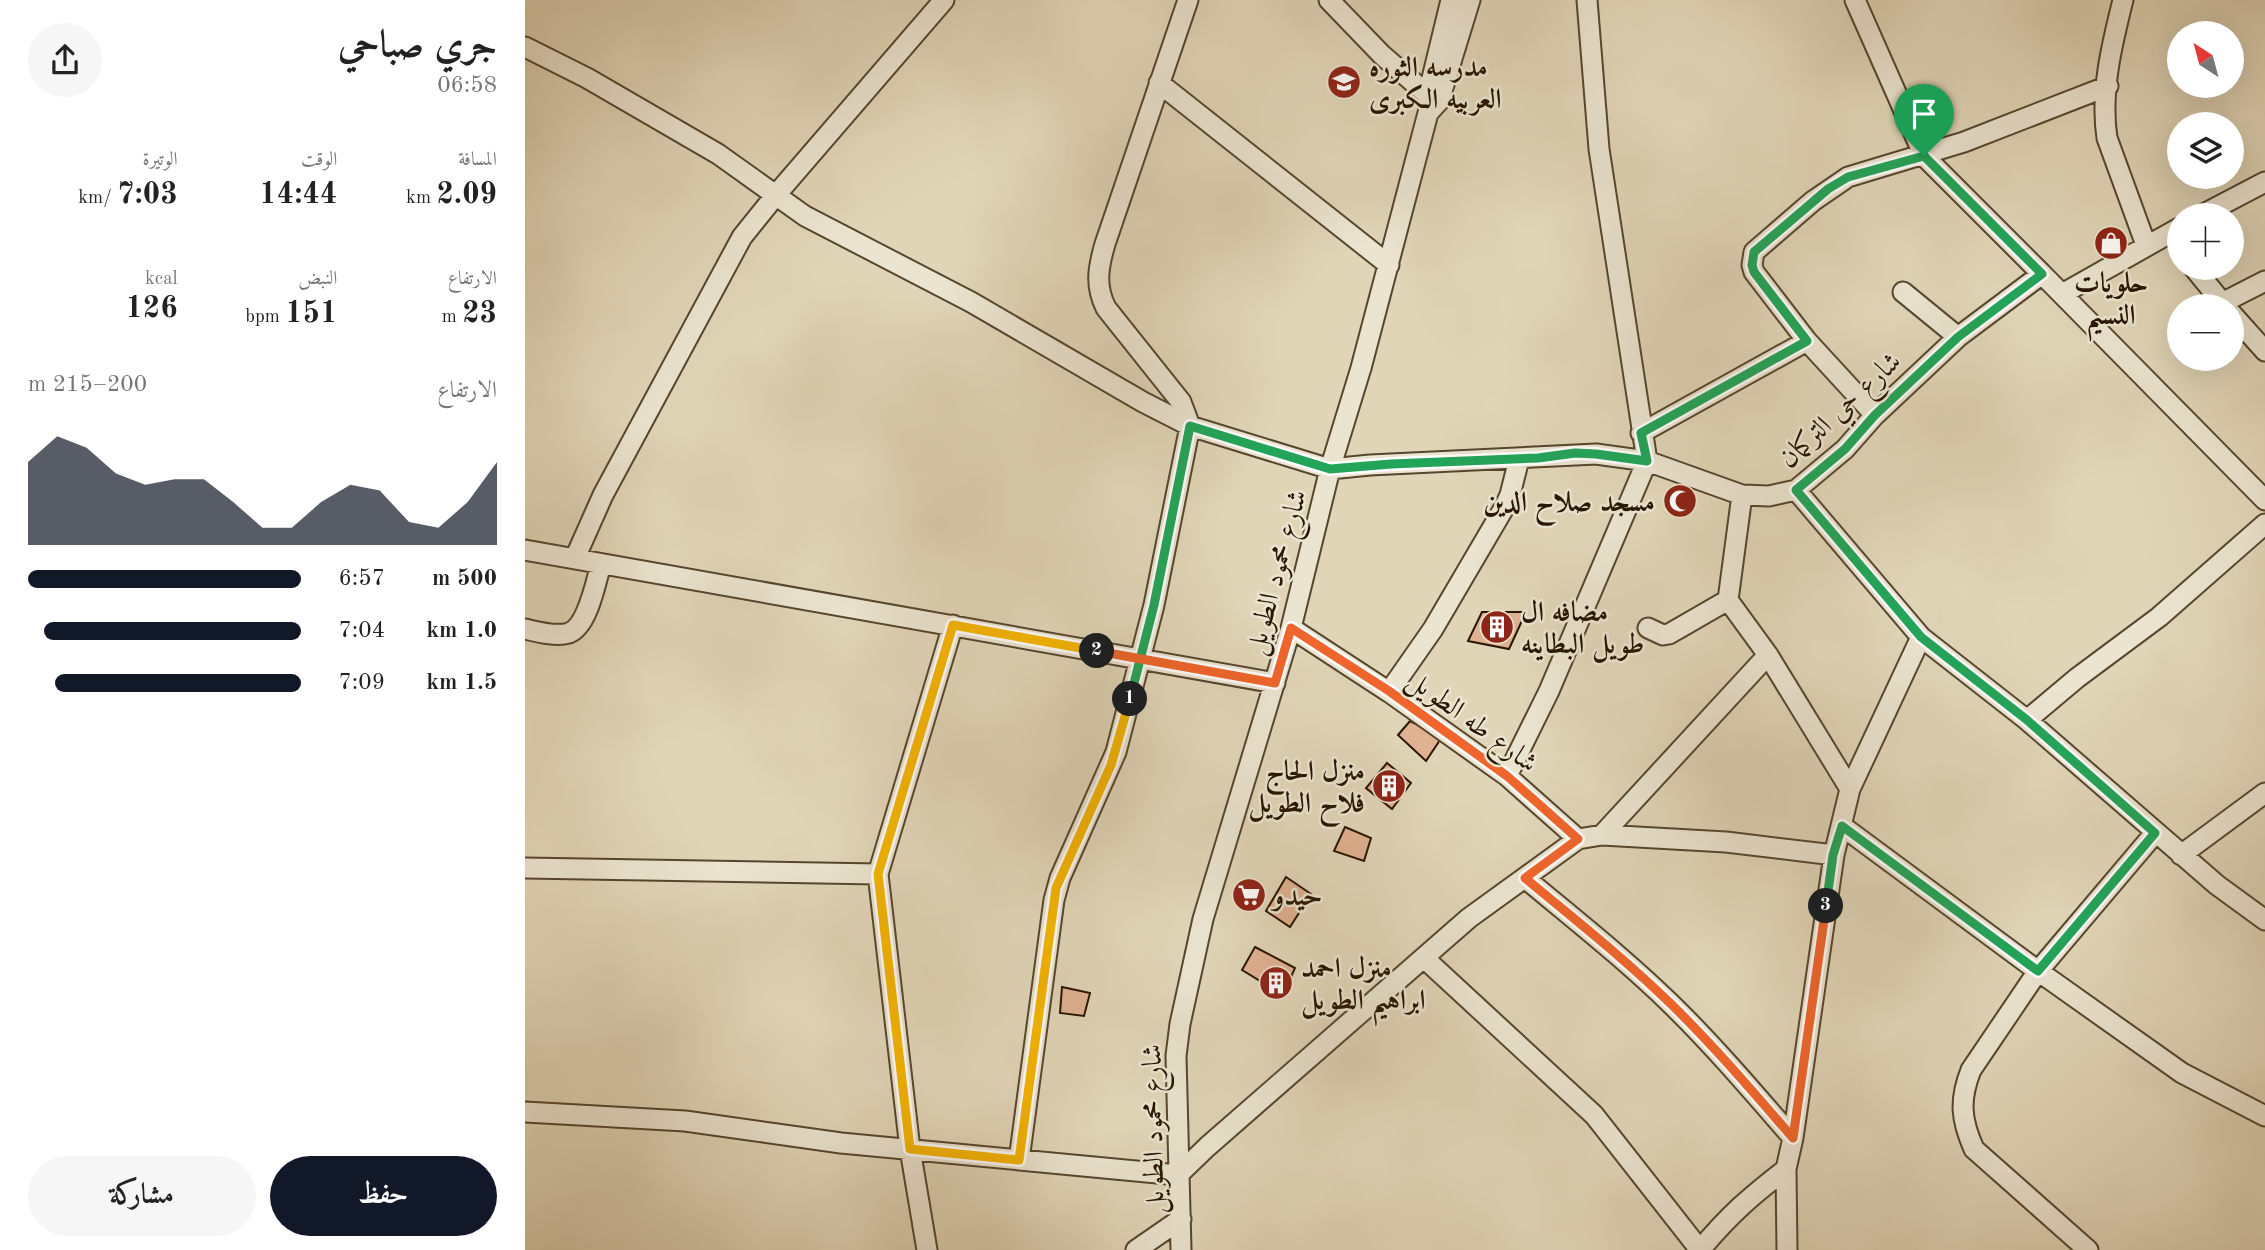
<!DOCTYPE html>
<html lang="ar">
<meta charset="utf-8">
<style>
:root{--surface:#fff;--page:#f6f6f6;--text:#222;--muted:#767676;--accent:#111827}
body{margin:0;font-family:"Old Standard TT",Amiri,serif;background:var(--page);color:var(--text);direction:rtl;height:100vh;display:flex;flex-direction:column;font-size:26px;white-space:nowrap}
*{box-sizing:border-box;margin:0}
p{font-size:23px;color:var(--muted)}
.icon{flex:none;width:38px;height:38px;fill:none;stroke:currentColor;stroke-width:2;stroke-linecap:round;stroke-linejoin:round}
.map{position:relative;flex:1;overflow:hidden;direction:ltr}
.sheet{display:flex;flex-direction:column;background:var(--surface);width:525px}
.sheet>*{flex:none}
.needle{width:46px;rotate:324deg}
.fabs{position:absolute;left:1642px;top:21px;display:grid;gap:14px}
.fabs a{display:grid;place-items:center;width:77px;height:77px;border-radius:50%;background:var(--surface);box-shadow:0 7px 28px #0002;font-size:35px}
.pin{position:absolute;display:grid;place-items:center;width:60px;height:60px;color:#fff;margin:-72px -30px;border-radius:50% 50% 50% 0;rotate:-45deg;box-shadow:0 0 7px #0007}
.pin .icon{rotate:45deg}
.km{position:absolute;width:35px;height:35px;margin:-18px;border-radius:50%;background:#222;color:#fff;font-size:19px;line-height:35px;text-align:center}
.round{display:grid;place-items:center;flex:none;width:74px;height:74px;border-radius:37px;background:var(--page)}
.head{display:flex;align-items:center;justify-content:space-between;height:119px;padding:0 28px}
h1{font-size:38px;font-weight:700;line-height:52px}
.figures{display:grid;grid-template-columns:repeat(3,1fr);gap:10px;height:119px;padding:7px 28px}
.figures div{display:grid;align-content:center}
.figures b{font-size:30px;font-weight:700}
.figures small{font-size:19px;font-weight:400}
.figures p{font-size:19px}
.chart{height:196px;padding:14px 28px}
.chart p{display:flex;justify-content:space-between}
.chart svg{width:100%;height:126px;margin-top:7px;fill:var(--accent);opacity:.7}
.button{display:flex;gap:14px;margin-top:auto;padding:14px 28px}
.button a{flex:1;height:80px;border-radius:42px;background:var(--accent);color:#fff;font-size:28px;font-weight:700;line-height:80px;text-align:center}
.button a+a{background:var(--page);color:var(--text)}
ul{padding:0 28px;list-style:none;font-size:23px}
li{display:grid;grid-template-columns:112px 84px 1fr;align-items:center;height:52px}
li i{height:18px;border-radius:9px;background:var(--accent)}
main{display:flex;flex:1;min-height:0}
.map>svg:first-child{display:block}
.building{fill:#e1b292;stroke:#281600;stroke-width:2}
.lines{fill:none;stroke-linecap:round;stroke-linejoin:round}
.minor-casing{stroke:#56462e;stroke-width:23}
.minor{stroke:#ebe4d0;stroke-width:19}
.split-1-casing{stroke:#fff;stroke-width:14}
.split-2-casing{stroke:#fff;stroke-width:14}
.split-3-casing{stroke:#fff;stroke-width:14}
.split-4-casing{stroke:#fff;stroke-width:14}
.split-1{stroke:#22a559;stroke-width:9}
.split-2{stroke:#f5b400;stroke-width:9}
.split-3{stroke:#f0652b;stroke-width:9}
.split-4{stroke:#22a559;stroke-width:9}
.labels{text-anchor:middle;stroke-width:5;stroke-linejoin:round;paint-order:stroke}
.poi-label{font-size:28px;font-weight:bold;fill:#281600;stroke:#ebe4d0;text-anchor:start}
.street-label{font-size:28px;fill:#281600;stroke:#ebe4d0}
</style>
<main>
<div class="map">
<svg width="1740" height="1250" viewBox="0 0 1740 1250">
<rect width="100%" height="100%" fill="#e0d5b7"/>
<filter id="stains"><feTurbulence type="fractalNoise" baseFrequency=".00286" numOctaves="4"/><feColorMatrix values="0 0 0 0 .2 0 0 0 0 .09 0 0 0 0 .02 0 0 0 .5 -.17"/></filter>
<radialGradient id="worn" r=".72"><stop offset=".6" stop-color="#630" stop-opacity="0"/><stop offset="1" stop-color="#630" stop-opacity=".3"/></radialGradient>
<path class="building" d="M957,612H1001L984,649L943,641Z
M885,721L917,737L901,761L873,735Z
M862,763L886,783L867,809L841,788Z
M820,827L846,838L839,861L809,851Z
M761,877L786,894L765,927L741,911Z
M730,947L770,968L758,995L717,970Z
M537,987L565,993L559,1016L535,1013Z"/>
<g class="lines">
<g class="minor-casing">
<path id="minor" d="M804,0L857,55L903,95L914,101
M1330,0L1399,156L1517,274
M1598,0C1587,44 1575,92 1582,138L1621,245
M0,47L62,78L193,154L280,216L446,302L618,402L665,426L805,469L845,465L1071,454L1122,461L1217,495L1244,496L1271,490L1320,449L1350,415L1433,337L1517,274L1740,500
M634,83L864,265
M903,105V95L926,0
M1677,215L1740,182
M1669,268L1700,306
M1378,292L1433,337
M1537,294L1654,228
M1697,303L1740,281
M1706,313L1740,351
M1350,415L1282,341L1229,272L1227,265L1229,252L1288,201L1323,177L1439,142L1583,86
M1116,433L1282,341
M1271,490L1396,637L1502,720L1692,885L1740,920
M1217,495L1203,600L1243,655L1325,789
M0,550L750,683
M50,558L78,495L217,237L250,196L419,0
M766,628L864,692L982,776L1053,839L1077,835L1201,842L1309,855
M1123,628L1138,635L1144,634L1203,600
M0,629C13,632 31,637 44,633C63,626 71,581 76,564
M864,692L908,629L979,508L985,495L994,459
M1502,720L1552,678L1634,617L1740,524
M982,776L1024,691L1122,461L1074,149L1062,0
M1317,826L1513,971L1657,1073L1740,1116
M1077,835L1243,655
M1656,855L1740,793
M0,868L353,874
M1000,878C1049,919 1100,959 1146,1004C1189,1046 1228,1092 1268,1138
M899,958L1069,1115L1175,1250C1204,1215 1226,1196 1261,1169
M0,1112L160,1121L316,1143L653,1175L682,1147L944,918L1053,839
M494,1160L529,900L535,878L591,752L629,605L665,426L656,402L581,308C570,286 573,268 580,244L663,0
M402,1250L385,1149L353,874L428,625
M611,1250L656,1219
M656,1250L651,1056L655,1024L678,919L766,628L805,469L836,368L903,113L914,101L945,0
M1262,1250L1261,1169L1268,1138L1309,855L1325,789L1396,637
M1563,1250L1449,1149C1436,1120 1434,1100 1446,1070L1513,971L1630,833"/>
</g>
<use href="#minor" class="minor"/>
</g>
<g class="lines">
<g class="split-1-casing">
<path id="split-1" d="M605,699L629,605L665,426L805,469L866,464L1013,458L1050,453L1071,454L1122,461L1116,433L1282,341L1229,272L1227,265L1229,252L1303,189L1323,177L1399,156"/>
</g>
<g class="split-2-casing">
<path id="split-2" d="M572,651L428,625L353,874L385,1149L494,1160L531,888L586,765L605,699"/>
</g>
<g class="split-3-casing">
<path id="split-3" d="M572,651L750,683L766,628L864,691L982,776L1053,839L1000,878C1049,919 1100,959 1146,1004C1189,1046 1228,1092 1268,1138L1301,906"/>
</g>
<g class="split-4-casing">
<path id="split-4" d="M1301,906L1308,855L1317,826L1513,971L1630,833L1502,720L1396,637L1271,490L1320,449L1350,415L1433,337L1517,274L1399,156"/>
</g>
<use href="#split-1" class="split-1"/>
<use href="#split-2" class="split-2"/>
<use href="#split-3" class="split-3"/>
<use href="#split-4" class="split-4"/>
</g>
<defs>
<g id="school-disc" transform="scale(1.75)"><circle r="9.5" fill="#8f2418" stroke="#ebe4d0"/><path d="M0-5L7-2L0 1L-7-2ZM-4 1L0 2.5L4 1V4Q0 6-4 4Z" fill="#fff"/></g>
<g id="shop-disc" transform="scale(1.75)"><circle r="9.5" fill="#8f2418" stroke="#ebe4d0"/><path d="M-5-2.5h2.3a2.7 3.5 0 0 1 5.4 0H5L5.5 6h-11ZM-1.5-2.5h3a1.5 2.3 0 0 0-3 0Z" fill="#fff"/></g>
<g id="mosque-disc" transform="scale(1.75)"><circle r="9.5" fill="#8f2418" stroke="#ebe4d0"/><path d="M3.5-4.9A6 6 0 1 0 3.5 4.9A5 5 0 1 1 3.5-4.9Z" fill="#fff"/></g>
<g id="building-disc" transform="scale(1.75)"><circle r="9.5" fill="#8f2418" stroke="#ebe4d0"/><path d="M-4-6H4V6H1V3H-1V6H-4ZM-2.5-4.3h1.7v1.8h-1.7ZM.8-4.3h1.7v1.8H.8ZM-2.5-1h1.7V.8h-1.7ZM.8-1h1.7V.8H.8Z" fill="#fff"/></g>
<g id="supermarket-disc" transform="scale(1.75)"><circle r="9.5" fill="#8f2418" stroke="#ebe4d0"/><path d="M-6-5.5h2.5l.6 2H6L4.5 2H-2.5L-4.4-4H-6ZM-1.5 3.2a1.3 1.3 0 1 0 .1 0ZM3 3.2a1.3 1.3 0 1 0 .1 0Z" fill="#fff"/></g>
</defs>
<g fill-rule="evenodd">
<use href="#school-disc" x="819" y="82"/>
<use href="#shop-disc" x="1586" y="243"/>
<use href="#mosque-disc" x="1155" y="501"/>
<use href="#building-disc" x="972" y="627"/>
<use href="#building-disc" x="864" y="786"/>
<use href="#supermarket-disc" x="724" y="895"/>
<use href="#building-disc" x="751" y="983"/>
</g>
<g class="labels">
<g class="poi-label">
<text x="844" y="76">مدرسه الثوره<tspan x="844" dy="32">العربيه الكبرى</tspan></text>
<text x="1586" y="292" text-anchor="middle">حلويات<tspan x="1586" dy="32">النسيم</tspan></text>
<text x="1130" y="511" text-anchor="end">مسجد صلاح الدين</text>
<text x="996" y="621">مضافه ال<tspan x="996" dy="32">طويل البطاينه</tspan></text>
<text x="840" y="780" text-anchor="end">منزل الحاج<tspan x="840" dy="32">فلاح الطويل</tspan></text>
<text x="748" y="905">حيدو</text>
<text x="776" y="977">منزل احمد<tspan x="776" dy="32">ابراهيم الطويل</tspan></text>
</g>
<g class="street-label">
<text transform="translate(1314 409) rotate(-43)" y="10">شارع حي التركمان</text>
<text transform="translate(750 572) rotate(-75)" y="10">شارع محمود الطويل</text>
<text transform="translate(948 720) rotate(36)" y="10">شارع طه الطويل</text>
<text transform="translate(627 1129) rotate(-91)" y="10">شارع محمود الطويل</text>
</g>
</g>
<rect width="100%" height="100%" filter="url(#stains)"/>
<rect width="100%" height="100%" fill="url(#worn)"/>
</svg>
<div class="fabs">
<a><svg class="needle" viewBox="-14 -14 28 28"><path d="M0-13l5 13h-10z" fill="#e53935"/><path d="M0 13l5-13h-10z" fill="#767676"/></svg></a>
<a><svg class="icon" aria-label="layers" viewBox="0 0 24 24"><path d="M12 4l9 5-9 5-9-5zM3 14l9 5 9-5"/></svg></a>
<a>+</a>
<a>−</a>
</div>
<div class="pin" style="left:1399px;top:156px;background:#1e9e55"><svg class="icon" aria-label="arrive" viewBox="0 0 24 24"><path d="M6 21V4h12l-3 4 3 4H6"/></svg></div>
<b class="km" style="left:605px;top:699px">1</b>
<b class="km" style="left:572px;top:651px">2</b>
<b class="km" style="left:1301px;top:906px">3</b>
</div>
<section class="sheet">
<div class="head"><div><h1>جري صباحي</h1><p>06:58</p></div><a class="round"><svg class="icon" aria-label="share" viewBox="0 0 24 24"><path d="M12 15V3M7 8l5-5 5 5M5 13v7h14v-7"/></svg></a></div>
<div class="figures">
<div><p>المسافة</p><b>2.09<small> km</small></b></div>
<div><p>الوقت</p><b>14:44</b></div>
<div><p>الوتيرة</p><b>7:03<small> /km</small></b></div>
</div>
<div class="figures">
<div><p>الارتفاع</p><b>23<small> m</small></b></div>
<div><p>النبض</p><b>151<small> bpm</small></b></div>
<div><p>kcal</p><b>126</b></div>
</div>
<div class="chart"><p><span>الارتفاع</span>200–215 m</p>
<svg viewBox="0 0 160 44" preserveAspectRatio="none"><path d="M0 44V15L10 6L20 10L30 19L40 23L50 21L60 21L70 29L80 38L90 38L100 29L110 23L120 25L130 36L140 38L150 29L160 15V44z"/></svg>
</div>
<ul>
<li><b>500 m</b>6:57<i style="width:100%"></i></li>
<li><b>1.0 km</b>7:04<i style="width:94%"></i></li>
<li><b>1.5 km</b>7:09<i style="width:90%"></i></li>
</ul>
<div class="button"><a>حفظ</a><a>مشاركة</a></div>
</section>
</main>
